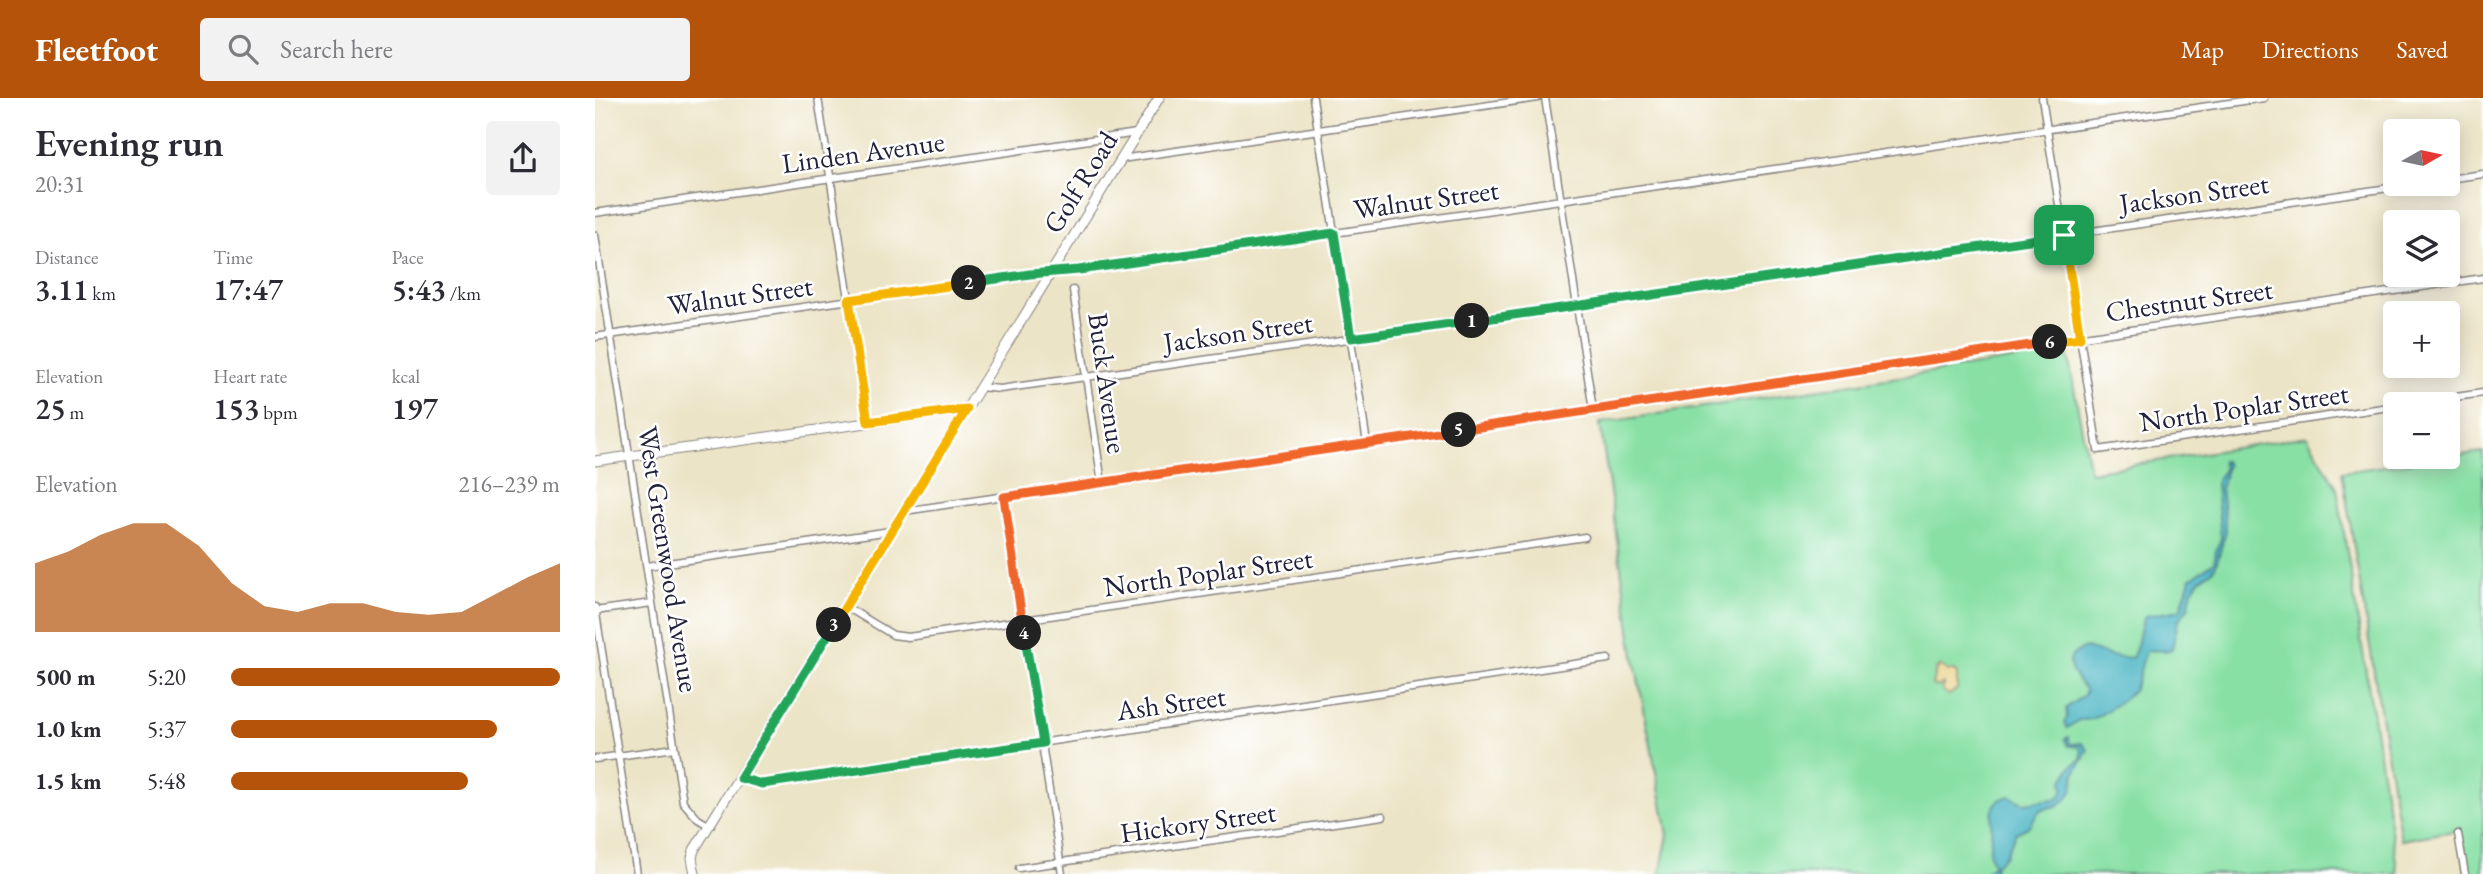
<!DOCTYPE html>
<meta charset="utf-8">
<style>
:root{--surface:#fff;--page:#f2f2f3;--text:#2b2b33;--muted:#7c7c81;--accent:#b45309}
body{margin:0;font-family:"EB Garamond",serif;background:var(--page);color:var(--text);height:100vh;display:flex;flex-direction:column;font-size:26px;white-space:nowrap}
*{box-sizing:border-box;margin:0}
p{font-size:23px;color:var(--muted)}
.icon{flex:none;width:38px;height:38px;fill:none;stroke:currentColor;stroke-width:2;stroke-linecap:round;stroke-linejoin:round}
.map{position:relative;flex:1;overflow:hidden}
.side{display:flex;flex-direction:column;background:var(--surface);width:595px}
.side>*{flex:none}
.needle{width:46px;rotate:81deg}
.controls{position:absolute;left:1788px;top:21px;display:grid;gap:14px}
.controls a{display:grid;place-items:center;width:77px;height:77px;border-radius:7px;background:var(--surface);box-shadow:0 4px 18px #0003;font-size:35px}
.pin{position:absolute;display:grid;place-items:center;width:60px;height:60px;color:#fff;margin:-30px;border-radius:14px;box-shadow:0 4px 10px #0006}
.km{position:absolute;width:35px;height:35px;margin:-18px;border-radius:50%;background:#222;color:#fff;font-size:19px;line-height:35px;text-align:center}
.round{display:grid;place-items:center;flex:none;width:74px;height:74px;border-radius:7px;background:var(--page)}
.headline{display:flex;align-items:center;justify-content:space-between;height:119px;padding:0 35px}
h1{font-size:38px;font-weight:600;line-height:52px}
.metrics{display:grid;grid-template-columns:repeat(3,1fr);gap:10px;height:119px;padding:7px 35px}
.metrics div{display:grid;align-content:center}
.metrics b{font-size:30px;font-weight:600}
.metrics small{font-size:19px;font-weight:400}
.metrics p{font-size:19px}
.chart{height:196px;padding:14px 35px}
.chart p{display:flex;justify-content:space-between}
.chart svg{width:100%;height:126px;margin-top:7px;fill:var(--accent);opacity:.7}
ul{padding:0 35px;list-style:none;font-size:23px}
li{display:grid;grid-template-columns:112px 84px 1fr;align-items:center;height:52px}
li i{height:18px;border-radius:9px;background:var(--accent)}
header{display:flex;align-items:center;gap:42px;box-sizing:border-box;height:98px;padding:0 35px;background:var(--accent);color:#fff}
header strong{font-size:33px}
nav{display:flex;gap:38px;margin-inline-start:auto;font-size:24px}
.search{width:490px;height:63px;background:var(--page);display:flex;align-items:center;gap:18px;box-sizing:border-box;padding:0 24px;border-radius:7px;color:var(--muted);font-size:26px}
main{display:flex;flex:1;min-height:0}
.map>svg:first-child{display:block}
.green{fill:#88e0a4;stroke:#558170;stroke-width:2}
.sand{fill:#eeda9e;stroke:#887e6c;stroke-width:2}
.water{fill:#47b4c3;stroke:#346b7f;stroke-width:2}
.lines{fill:none;stroke-linecap:round;stroke-linejoin:round}
.street-casing{stroke:#878380;stroke-width:9}
.secondary-casing{stroke:#878380;stroke-width:11}
.street{stroke:#fff;stroke-width:6}
.secondary{stroke:#fff;stroke-width:9}
.split-1-casing{stroke:#fff;stroke-width:14}
.split-2-casing{stroke:#fff;stroke-width:14}
.split-3-casing{stroke:#fff;stroke-width:14}
.split-4-casing{stroke:#fff;stroke-width:14}
.split-5-casing{stroke:#fff;stroke-width:14}
.split-6-casing{stroke:#fff;stroke-width:14}
.split-7-casing{stroke:#fff;stroke-width:14}
.split-1{stroke:#22a559;stroke-width:9}
.split-2{stroke:#22a559;stroke-width:9}
.split-3{stroke:#f5b400;stroke-width:9}
.split-4{stroke:#22a559;stroke-width:9}
.split-5{stroke:#f0652b;stroke-width:9}
.split-6{stroke:#f0652b;stroke-width:9}
.split-7{stroke:#f5b400;stroke-width:9}
.labels{text-anchor:middle;stroke-width:5;stroke-linejoin:round;paint-order:stroke}
.street-label{font-size:28px;fill:#22223b;stroke:#fff}
</style>
<header>
<strong>Fleetfoot</strong>
<div class="search"><svg class="icon" aria-label="search" viewBox="0 0 24 24"><circle cx="10" cy="10" r="6"/><path d="M15 15l6 6"/></svg>Search here</div>
<nav><a>Map</a><a>Directions</a><a>Saved</a></nav>
</header>
<main>
<section class="side">
<div class="headline"><div><h1>Evening run</h1><p>20:31</p></div><a class="round"><svg class="icon" aria-label="share" viewBox="0 0 24 24"><path d="M12 15V3M7 8l5-5 5 5M5 13v7h14v-7"/></svg></a></div>
<div class="metrics">
<div><p>Distance</p><b>3.11<small> km</small></b></div>
<div><p>Time</p><b>17:47</b></div>
<div><p>Pace</p><b>5:43<small> /km</small></b></div>
</div>
<div class="metrics">
<div><p>Elevation</p><b>25<small> m</small></b></div>
<div><p>Heart rate</p><b>153<small> bpm</small></b></div>
<div><p>kcal</p><b>197</b></div>
</div>
<div class="chart"><p><span>Elevation</span>216–239 m</p>
<svg viewBox="0 0 160 44" preserveAspectRatio="none"><path d="M0 44V20L10 16L20 10L30 6L40 6L50 14L60 27L70 35L80 37L90 34L100 34L110 37L120 38L130 37L140 31L150 25L160 20V44z"/></svg>
</div>
<ul>
<li><b>500 m</b>5:20<i style="width:100%"></i></li>
<li><b>1.0 km</b>5:37<i style="width:81%"></i></li>
<li><b>1.5 km</b>5:48<i style="width:72%"></i></li>
</ul>
</section>
<div class="map">
<svg width="1888" height="776" viewBox="0 0 1888 776">
<rect width="100%" height="100%" fill="#fff"/>
<filter id="ink" filterUnits="userSpaceOnUse"><feTurbulence type="fractalNoise" baseFrequency=".0143" numOctaves="2"/><feDisplacementMap in="SourceGraphic" scale="14" xChannelSelector="R" yChannelSelector="G"/><feConvolveMatrix kernelMatrix="1 2 1 2 8 2 1 2 1" color-interpolation-filters="sRGB"/></filter>
<filter id="wash" filterUnits="userSpaceOnUse"><feTurbulence type="fractalNoise" baseFrequency=".00686" numOctaves="4" result="noise"/><feDisplacementMap in="SourceGraphic" scale="28" xChannelSelector="R" yChannelSelector="G"/><feGaussianBlur stdDeviation="1.57" result="paint"/><feColorMatrix in="noise" values="0 0 0 0 0 0 0 0 0 0 0 0 0 0 0 0 0 1.4 0 .05"/><feComposite in="paint" operator="in"/></filter>
<g filter="url(#wash)">
<rect width="100%" height="100%" fill="#ece4c6"/>
<path class="green" d="M1472,253L1495,374L1712,338L1742,390L1803,776H1065L1073,737L1039,559L1005,325Z
M1888,354V776H1872L1865,732L1806,742L1747,374Z"/>
<path class="sand" d="M1346,568L1353,573H1359L1362,576V591L1354,597L1347,593L1348,586L1342,589L1337,587L1341,571Z"/>
<path class="water" d="M1627,363H1630L1632,367L1626,390L1631,433L1622,464L1619,471L1605,482L1597,492L1593,510L1583,523L1577,551C1568,555 1561,551 1551,553C1539,586 1548,592 1514,611C1502,618 1500,623 1484,622L1472,630L1469,624L1472,620L1471,610L1490,596V591C1477,576 1463,559 1491,550L1516,558L1537,560C1545,546 1543,532 1550,518L1585,512L1595,481L1619,464L1621,453L1626,440L1621,386L1623,379L1629,372Z
M1473,639L1475,646L1487,645L1493,652L1480,675L1477,693L1473,700L1461,708L1445,712L1433,729L1421,735L1410,758L1400,767L1399,776H1389L1399,766C1392,758 1395,749 1396,739C1398,722 1391,703 1415,698L1428,705L1461,701L1468,694V682L1475,670L1487,660L1486,651L1484,648C1475,648 1473,651 1470,641Z"/>
</g>
<g filter="url(#ink)">
<g class="lines">
<g class="street-casing">
<path id="street" d="M223,0L273,324
M718,0L772,345
M950,0L998,312
M1447,0L1503,352L1801,308
M526,61L943,0
M1853,81L1888,76
M0,115L542,35
M0,137L88,704L103,721L115,728
M478,192L507,385
M0,239L435,176L484,172L1669,0
M385,289L405,291L491,279L1821,86
M1812,306L1888,295
M409,399L467,776
M309,413L1888,180
M52,468L296,433
M250,508L298,537L313,539L990,439
M0,509L42,776
M0,513L57,505
M0,661L80,650
M145,680L167,686L1013,561
M1863,736L1870,776
M424,770L788,718"/>
</g>
<g class="secondary-casing">
<path id="secondary" d="M0,363L372,311
M100,776L97,760L99,752L564,0"/>
</g>
<use href="#street" class="street"/>
<use href="#secondary" class="secondary"/>
</g>
</g>
<g class="lines" filter="url(#ink)">
<g class="split-1-casing">
<path id="split-1" d="M877,223L1469,137"/>
</g>
<g class="split-2-casing">
<path id="split-2" d="M374,185L435,176L484,172L739,135L756,240L877,223"/>
</g>
<g class="split-3-casing">
<path id="split-3" d="M239,527L372,311L273,324L254,202L374,185"/>
</g>
<g class="split-4-casing">
<path id="split-4" d="M239,527L145,680L167,686L448,645L429,535"/>
</g>
<g class="split-5-casing">
<path id="split-5" d="M429,535L409,399L864,332"/>
</g>
<g class="split-6-casing">
<path id="split-6" d="M864,332L1455,244"/>
</g>
<g class="split-7-casing">
<path id="split-7" d="M1455,244L1485,240L1469,137"/>
</g>
<use href="#split-1" class="split-1"/>
<use href="#split-2" class="split-2"/>
<use href="#split-3" class="split-3"/>
<use href="#split-4" class="split-4"/>
<use href="#split-5" class="split-5"/>
<use href="#split-6" class="split-6"/>
<use href="#split-7" class="split-7"/>
</g>
<g class="labels">
<g class="street-label">
<text transform="translate(268 54) rotate(-8)" y="10">Linden Avenue</text>
<text transform="translate(485 84) rotate(-58)" y="10">Golf Road</text>
<text transform="translate(1599 95) rotate(-8)" y="10">Jackson Street</text>
<text transform="translate(831 101) rotate(-8)" y="10">Walnut Street</text>
<text transform="translate(145 197) rotate(-8)" y="10">Walnut Street</text>
<text transform="translate(1594 202) rotate(-8)" y="10">Chestnut Street</text>
<text transform="translate(643 234) rotate(-8)" y="10">Jackson Street</text>
<text transform="translate(513 285) rotate(82)" y="10">Buck Avenue</text>
<text transform="translate(1649 309) rotate(-8)" y="10">North Poplar Street</text>
<text transform="translate(74 461) rotate(81)" y="10">West Greenwood Avenue</text>
<text transform="translate(613 474) rotate(-8)" y="10">North Poplar Street</text>
<text transform="translate(576 605) rotate(-8)" y="10">Ash Street</text>
<text transform="translate(603 724) rotate(-8)" y="10">Hickory Street</text>
</g>
</g>
</svg>
<div class="controls">
<a><svg class="needle" viewBox="-14 -14 28 28"><path d="M0-13l5 13h-10z" fill="#e53935"/><path d="M0 13l5-13h-10z" fill="#7c7c81"/></svg></a>
<a><svg class="icon" aria-label="layers" viewBox="0 0 24 24"><path d="M12 4l9 5-9 5-9-5zM3 14l9 5 9-5"/></svg></a>
<a>+</a>
<a>−</a>
</div>
<div class="pin" style="left:1469px;top:137px;background:#1e9e55"><svg class="icon" aria-label="arrive" viewBox="0 0 24 24"><path d="M6 21V4h12l-3 4 3 4H6"/></svg></div>
<b class="km" style="left:877px;top:223px">1</b>
<b class="km" style="left:374px;top:185px">2</b>
<b class="km" style="left:239px;top:527px">3</b>
<b class="km" style="left:429px;top:535px">4</b>
<b class="km" style="left:864px;top:332px">5</b>
<b class="km" style="left:1455px;top:244px">6</b>
</div>
</main>
